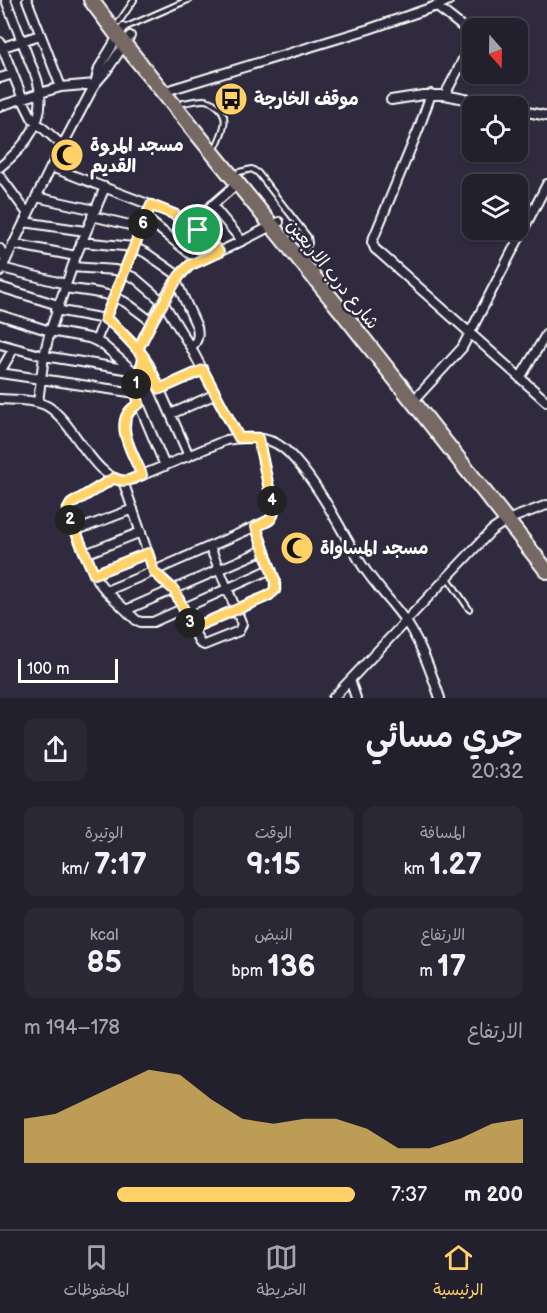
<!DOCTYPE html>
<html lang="ar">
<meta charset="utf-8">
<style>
:root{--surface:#23202e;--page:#2b2836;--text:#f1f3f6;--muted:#a3a3aa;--line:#403e4a;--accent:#ffd166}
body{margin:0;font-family:"Balsamiq Sans","Playpen Sans Arabic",sans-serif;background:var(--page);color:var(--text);direction:rtl;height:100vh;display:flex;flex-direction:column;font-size:22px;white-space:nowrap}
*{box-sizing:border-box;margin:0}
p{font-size:20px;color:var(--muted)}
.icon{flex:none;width:33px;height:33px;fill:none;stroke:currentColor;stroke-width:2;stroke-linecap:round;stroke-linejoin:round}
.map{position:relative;height:698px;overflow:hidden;direction:ltr}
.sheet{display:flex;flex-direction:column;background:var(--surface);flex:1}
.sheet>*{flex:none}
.needle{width:39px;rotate:160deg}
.buttons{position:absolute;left:462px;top:18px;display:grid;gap:12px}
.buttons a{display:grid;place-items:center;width:66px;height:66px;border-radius:12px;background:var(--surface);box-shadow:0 2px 4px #0004,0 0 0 2px var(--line);font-size:30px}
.scale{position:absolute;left:18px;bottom:15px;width:100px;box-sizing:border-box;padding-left:6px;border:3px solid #fff;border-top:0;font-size:16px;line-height:21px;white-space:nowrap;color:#fff;-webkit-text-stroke:4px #2f2a3d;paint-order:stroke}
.pin{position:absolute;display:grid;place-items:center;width:51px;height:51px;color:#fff;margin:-26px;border:3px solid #fff;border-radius:50%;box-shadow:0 2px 6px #0007}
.km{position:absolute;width:30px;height:30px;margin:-15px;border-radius:50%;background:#222;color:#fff;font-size:16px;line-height:30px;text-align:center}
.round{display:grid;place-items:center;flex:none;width:63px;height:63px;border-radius:12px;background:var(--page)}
.overview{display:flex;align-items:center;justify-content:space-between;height:102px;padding:0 24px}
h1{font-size:33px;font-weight:600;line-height:45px}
.metrics{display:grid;grid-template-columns:repeat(3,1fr);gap:9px;height:102px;padding:6px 24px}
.metrics div{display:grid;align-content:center;border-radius:12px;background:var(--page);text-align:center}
.metrics b{font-size:30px;font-weight:600}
.metrics small{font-size:16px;font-weight:400}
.metrics p{font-size:16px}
.chart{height:168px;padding:12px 24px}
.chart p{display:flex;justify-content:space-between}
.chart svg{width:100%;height:108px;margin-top:6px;fill:var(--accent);opacity:.7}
ul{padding:0 24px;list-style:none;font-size:20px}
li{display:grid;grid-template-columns:96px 72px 1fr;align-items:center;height:45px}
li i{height:15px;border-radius:8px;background:var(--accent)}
.dock{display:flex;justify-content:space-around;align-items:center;height:84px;border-top:2px solid var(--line);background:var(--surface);font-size:16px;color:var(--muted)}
.dock a{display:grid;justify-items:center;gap:3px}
.dock .current{color:var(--accent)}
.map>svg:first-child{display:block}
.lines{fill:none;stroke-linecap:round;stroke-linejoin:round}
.service-casing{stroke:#fff;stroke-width:8}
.minor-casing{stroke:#fff;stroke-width:12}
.trunk-casing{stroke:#fff;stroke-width:18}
.service{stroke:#2f2a3d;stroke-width:4}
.minor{stroke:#2f2a3d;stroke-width:8}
.trunk{stroke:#766964;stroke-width:14}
.route-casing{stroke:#fff;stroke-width:12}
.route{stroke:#ffd166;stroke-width:8}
.labels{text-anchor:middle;stroke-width:5;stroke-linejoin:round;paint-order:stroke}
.poi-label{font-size:18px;font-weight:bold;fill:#fff;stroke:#2f2a3d;text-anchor:start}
.street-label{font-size:18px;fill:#fff;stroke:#2f2a3d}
</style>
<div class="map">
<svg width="547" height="698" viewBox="0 0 547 698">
<rect width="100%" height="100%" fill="#2f2a3d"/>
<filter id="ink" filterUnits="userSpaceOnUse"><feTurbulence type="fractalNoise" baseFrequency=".0167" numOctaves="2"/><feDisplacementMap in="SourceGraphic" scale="12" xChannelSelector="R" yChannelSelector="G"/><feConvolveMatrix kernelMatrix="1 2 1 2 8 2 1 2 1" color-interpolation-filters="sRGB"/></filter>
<g filter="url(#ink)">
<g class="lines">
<g class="service-casing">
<path id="service" d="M119,22L134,0
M124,28L188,0
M183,103C190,102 196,100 203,100C208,100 212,102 216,105C231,116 223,131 217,145
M239,172L252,169L258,173L308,237L309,243L304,253
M448,578L469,609"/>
</g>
<g class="minor-casing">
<path id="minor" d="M27,0L61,87
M436,6C444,13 464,26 469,34C474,44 450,84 445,95
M0,42L25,104L32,118L37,123L62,145
M0,48L40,35
M0,78L13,74
M95,84L99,68L123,28
M172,89L369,29L436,6L449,0
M431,94L419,128L372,242L375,249L380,253C436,303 492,352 547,402
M391,100L423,95H445L499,106
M0,106L40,93L61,87L95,84
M518,110L547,116
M0,167C26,146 48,119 38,83C36,74 31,66 28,57C21,38 13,19 6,0
M51,167L174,214L191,224L219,252
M0,176L28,214
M36,197L95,210
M212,205L242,241
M92,216L142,228
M146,218L199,261
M24,222L85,231
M191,224L238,183
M81,242L134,247L146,253L179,276
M13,244L76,256
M0,249L6,260
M72,267L115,270L124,273L135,278L163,302L191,348L239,438
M2,268L66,284
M0,272L51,167L95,84L107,70L130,36
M176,281L197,327C199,337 197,341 191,348
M0,287L58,305
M65,288C84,291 107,292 125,302C134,308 143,315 152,322
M56,310L105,319L114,325L138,349L149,365L189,456
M0,315L50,331L89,338L96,341L103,345L138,375
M96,341L151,205
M0,344L44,356L131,370
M138,349C150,325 170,280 191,265L242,241L279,222
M144,357L136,381V393L139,404L165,466
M0,372L14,348
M0,373L136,393
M520,378L547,333
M160,389L203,370
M418,396L462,348L547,184
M0,399C15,400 33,399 47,406C75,422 94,483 128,481L226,440C245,437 267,435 283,448C290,453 296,461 302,468C326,498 342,532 362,565C375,585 393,603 407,623C422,646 431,672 440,698
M38,402L44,356L50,331L76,256L105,187
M139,404C110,419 133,453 142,475
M171,414L216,394
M114,478L71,504L67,511L85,554L97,580L106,591L136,620L141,622H153L271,569
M123,481L154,571L174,590L200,643L204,645L239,631L242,624L210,547
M75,531L133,509
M85,554L141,532
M94,574L148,553
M106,591L154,571L270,520L273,515V506L258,438
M126,610L264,550
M193,628L268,596L275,590V581L256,527
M350,680L356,698
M333,698L491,531L507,520L547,505"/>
</g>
<g class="trunk-casing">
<path id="trunk" d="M91,0L124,44L343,313L547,571"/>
</g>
<use href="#service" class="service"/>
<use href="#minor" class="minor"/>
<use href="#trunk" class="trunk"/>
</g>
</g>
<g class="lines" filter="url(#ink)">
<g class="route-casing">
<path id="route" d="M198,230L219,252L190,265L179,276L152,322L138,349L144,357L135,387L139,404C109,419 133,453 142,475C132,479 124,484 114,478L71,504L67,511L94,574L148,553L154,572L174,590L193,628L268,596L275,590V581L256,527C264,523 272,521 274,512L258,438H239L203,370L160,389C149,365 142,353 123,334C118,328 112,323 105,319L151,205L183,218L198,230"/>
</g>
<use href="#route" class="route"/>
</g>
<defs>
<g id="bus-disc" transform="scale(1.725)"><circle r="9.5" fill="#ffd166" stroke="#2f2a3d"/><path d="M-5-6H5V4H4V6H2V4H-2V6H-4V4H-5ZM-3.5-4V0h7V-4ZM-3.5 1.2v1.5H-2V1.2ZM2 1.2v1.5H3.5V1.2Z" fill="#111"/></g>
<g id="mosque-disc" transform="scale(1.725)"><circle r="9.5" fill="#ffd166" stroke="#2f2a3d"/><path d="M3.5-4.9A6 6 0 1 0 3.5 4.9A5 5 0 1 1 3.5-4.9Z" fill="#111"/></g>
</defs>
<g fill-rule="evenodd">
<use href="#bus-disc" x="231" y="99"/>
<use href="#mosque-disc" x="67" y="155"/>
<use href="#mosque-disc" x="297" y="548"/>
</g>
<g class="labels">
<g class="poi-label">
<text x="254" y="105">موقف الخارجة</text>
<text x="90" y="151">مسجد المروة<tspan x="90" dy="21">القديم</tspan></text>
<text x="320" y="554">مسجد المساواة</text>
</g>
<g class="street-label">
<text transform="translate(333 274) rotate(51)" y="6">شارع درب الاربعين</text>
</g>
</g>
</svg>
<div class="buttons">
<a><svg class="needle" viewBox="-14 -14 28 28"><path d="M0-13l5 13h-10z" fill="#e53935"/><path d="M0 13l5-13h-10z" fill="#a3a3aa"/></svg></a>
<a><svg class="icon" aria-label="locate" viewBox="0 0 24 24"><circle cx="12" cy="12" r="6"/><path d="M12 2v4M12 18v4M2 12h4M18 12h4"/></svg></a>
<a><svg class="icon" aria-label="layers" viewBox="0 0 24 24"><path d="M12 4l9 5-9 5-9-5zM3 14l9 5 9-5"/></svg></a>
</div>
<div class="scale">100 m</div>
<div class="pin" style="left:198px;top:230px;background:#1e9e55"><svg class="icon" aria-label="arrive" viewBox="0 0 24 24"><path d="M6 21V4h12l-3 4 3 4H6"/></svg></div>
<b class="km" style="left:136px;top:384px">1</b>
<b class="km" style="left:70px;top:520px">2</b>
<b class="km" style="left:190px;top:623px">3</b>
<b class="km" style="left:272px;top:501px">4</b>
<b class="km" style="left:143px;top:224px">6</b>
</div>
<section class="sheet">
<div class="overview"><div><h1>جري مسائي</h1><p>20:32</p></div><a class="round"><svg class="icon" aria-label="share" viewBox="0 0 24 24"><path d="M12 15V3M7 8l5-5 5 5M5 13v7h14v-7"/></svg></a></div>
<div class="metrics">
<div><p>المسافة</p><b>1.27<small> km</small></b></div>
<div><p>الوقت</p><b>9:15</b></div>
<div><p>الوتيرة</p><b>7:17<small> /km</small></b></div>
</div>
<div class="metrics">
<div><p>الارتفاع</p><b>17<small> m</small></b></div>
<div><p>النبض</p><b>136<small> bpm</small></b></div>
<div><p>kcal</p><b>85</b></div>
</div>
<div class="chart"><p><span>الارتفاع</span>178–194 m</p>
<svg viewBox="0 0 160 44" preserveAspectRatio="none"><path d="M0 44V26L10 24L20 18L30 12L40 6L50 8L60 18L70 26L80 28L90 26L100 26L110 30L120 38L130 38L140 34L150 28L160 26V44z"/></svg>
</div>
<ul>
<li><b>200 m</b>7:37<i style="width:72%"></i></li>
</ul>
</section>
<nav class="dock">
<a class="current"><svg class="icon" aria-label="home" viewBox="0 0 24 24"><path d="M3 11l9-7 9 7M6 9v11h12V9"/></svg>الرئيسية</a>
<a><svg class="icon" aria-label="map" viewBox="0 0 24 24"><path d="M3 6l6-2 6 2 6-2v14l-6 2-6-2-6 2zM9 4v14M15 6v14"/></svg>الخريطة</a>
<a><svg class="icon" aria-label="saved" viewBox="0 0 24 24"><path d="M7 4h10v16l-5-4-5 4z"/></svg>المحفوظات</a>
</nav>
